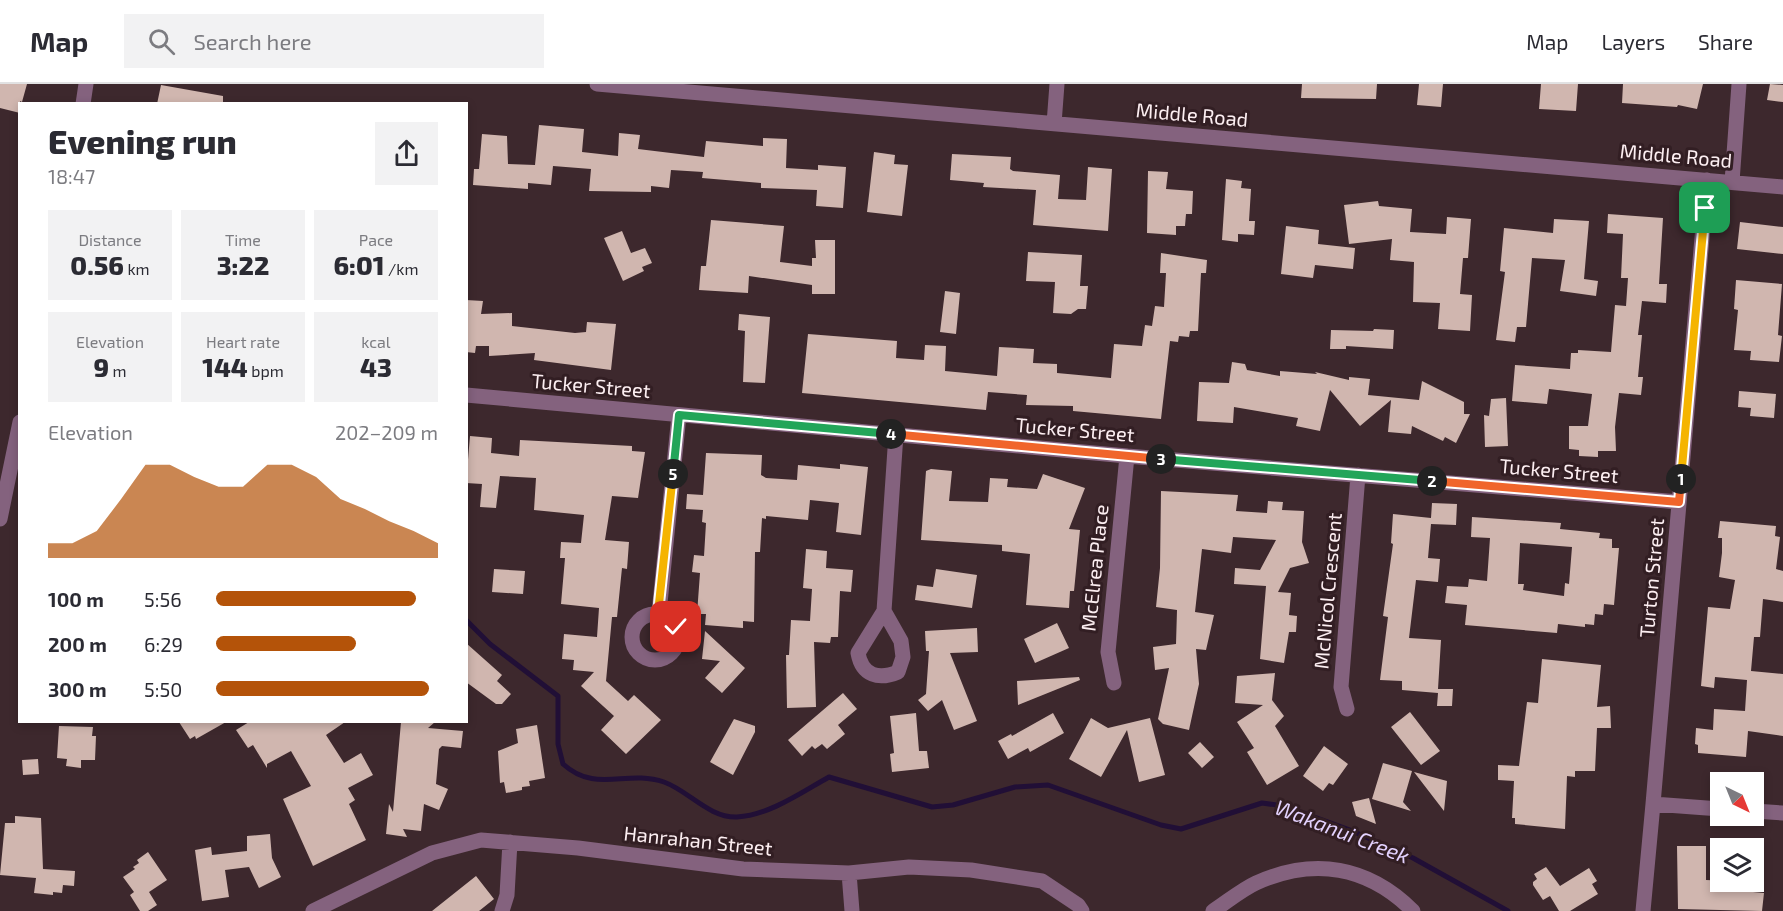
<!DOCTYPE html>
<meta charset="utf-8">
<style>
:root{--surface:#fff;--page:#f2f2f3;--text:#2b2b33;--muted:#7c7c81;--line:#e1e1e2;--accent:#b45309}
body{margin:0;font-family:"Exo 2",sans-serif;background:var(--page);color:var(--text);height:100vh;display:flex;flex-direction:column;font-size:22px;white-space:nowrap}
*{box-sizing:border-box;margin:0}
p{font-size:20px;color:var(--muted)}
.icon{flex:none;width:33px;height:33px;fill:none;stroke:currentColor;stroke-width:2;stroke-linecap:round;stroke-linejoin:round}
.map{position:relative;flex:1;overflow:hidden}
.side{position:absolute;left:18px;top:18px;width:450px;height:621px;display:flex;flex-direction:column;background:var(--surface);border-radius:0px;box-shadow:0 3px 9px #0003}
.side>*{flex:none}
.needle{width:39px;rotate:137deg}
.buttons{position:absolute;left:1710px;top:688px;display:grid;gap:12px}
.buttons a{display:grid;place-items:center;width:54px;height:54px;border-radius:0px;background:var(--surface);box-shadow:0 3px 9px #0003;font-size:30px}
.pin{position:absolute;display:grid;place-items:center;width:51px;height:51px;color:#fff;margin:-26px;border-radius:12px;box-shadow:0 3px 9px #0006}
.km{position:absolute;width:30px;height:30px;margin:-15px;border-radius:50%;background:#222;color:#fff;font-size:16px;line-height:30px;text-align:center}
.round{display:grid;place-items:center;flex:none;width:63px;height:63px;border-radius:0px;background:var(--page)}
.headline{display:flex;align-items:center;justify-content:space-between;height:102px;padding:0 30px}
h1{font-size:33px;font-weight:800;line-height:45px}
.stats{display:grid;grid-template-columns:repeat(3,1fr);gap:9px;height:102px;padding:6px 30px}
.stats div{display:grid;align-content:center;border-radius:0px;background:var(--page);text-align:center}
.stats b{font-size:26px;font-weight:800}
.stats small{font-size:16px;font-weight:400}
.stats p{font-size:16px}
.chart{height:168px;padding:12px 30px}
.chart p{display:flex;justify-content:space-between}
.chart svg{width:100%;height:108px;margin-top:6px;fill:var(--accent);opacity:.7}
ul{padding:0 30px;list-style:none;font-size:20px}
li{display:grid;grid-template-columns:96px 72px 1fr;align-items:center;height:45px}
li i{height:15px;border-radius:8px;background:var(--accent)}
header{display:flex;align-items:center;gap:36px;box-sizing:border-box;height:84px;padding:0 30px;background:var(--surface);border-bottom:2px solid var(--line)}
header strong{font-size:28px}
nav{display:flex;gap:33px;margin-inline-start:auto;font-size:21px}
.search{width:420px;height:54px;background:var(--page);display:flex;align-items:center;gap:15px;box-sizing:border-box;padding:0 21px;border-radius:0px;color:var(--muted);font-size:22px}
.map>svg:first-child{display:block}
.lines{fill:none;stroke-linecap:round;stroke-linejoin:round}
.stream{stroke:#210f36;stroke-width:5}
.building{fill:#d0b6af;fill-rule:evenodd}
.minor{stroke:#84627e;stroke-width:15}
.split-1-casing{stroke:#fff;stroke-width:12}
.split-2-casing{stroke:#fff;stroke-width:12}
.split-3-casing{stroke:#fff;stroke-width:12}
.split-4-casing{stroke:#fff;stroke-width:12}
.split-5-casing{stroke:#fff;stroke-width:12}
.split-6-casing{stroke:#fff;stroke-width:12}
.split-1{stroke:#f5b400;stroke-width:8}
.split-2{stroke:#f0652b;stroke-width:8}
.split-3{stroke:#22a559;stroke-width:8}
.split-4{stroke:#f0652b;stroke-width:8}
.split-5{stroke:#22a559;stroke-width:8}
.split-6{stroke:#f5b400;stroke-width:8}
.labels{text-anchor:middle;stroke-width:6;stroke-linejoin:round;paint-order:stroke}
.street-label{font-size:20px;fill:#fceef1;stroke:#321e23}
.water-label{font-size:21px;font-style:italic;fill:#e3d2fe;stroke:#321e23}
</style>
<header>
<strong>Map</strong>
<div class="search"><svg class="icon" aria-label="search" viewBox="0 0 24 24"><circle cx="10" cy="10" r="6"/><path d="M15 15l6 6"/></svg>Search here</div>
<nav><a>Map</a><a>Layers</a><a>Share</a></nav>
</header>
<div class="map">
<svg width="1783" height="827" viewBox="0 0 1783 827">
<rect width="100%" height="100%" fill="#3d282d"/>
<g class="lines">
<path class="stream" d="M466,536L490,560L558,612V660L563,680C596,710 626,685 664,698C689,707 709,734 737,733C770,731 802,708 829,693L932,723L953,721L1015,703L1048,701L1161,741L1181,745L1262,719L1284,722L1350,746L1413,774L1508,827"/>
</g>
<path class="building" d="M0,0H27L22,18L20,17V29L0,24Z
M1302,0H1377L1376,15L1301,14Z
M1419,0H1443L1441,23L1417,21Z
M1541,0H1578L1576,27L1539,25Z
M1623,0H1703L1697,25L1678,21L1677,23L1622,19Z
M1770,0L1783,1V18L1767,16Z
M161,1L223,12V20H157Z
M539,41L584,45L582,68L618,72L619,49L640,51L638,65L704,73L706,57L763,62V54L787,55L786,84L818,86V81L846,83L843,124L816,122L817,106L761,104V99L702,94L703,88L671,86L669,104L651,102V108L589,107L591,85L553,82L551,101L528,99V105L473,101L474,85H479L482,50L507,52L508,80L535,81Z
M874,68L895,71L894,80L908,81L902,132L867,128Z
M952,70L1011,73L1010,85L1013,87L1060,91L1058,115L1086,116L1088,83L1112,85L1108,147L1033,141L1036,106L983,103L984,99L950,96Z
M1148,87L1168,88L1166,105L1193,107L1192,130H1186L1185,142H1176V151L1147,149Z
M1226,95L1242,97L1241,104L1251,105L1249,137H1255L1254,151L1238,150V158L1222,156Z
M1378,117L1379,122L1412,125L1410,148L1446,150L1447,133L1471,135L1468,174H1463L1460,210L1472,211L1470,247L1438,245L1440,219L1413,218L1414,178L1390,176L1392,155L1349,160L1344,121Z
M1608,130L1663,134L1659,200H1667L1666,219L1642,217L1638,251H1642L1638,293H1643L1641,311L1619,309L1615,343L1616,367H1598V373L1579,372V366L1569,365V342H1588L1592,310L1549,305L1547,320L1512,317L1515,281L1570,285L1571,269H1578V266L1611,268L1615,221L1626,222L1628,194H1621L1623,150L1607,149Z
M1554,135L1589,137L1584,195L1598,197L1596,212L1560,207L1565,176L1532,174L1526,243H1517L1515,258L1496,256L1505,188L1500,187L1504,144L1553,149Z
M711,136L784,142L780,178L812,182V174H816L815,156H835V210H812V201L749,192L748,209L699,206L701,182H706Z
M1740,138L1783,143V170L1737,165Z
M1286,142L1319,146L1318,160L1355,164L1353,185L1315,181L1313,194L1281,190Z
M622,147L631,169L645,164L652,179L642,183L644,187L623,197L604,154Z
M1028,168L1082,171L1080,202H1088L1086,225H1078L1071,230L1053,229L1055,198L1026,197Z
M1161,169L1207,176L1206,189H1201L1198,247H1190L1189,253L1179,252L1178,258L1170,257L1161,335L1073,327V322L1026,321L1027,311L988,308L986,326L802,309L808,250L897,257L896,274L924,276L925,261L946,262L945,287L997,292L999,263L1034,265L1033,279L1057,280V289L1111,294L1114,260L1142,262L1145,241L1152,242L1155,222L1164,223L1166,189H1160Z
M1736,196L1782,200L1778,251L1782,252L1779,278L1750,276L1751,267L1734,266L1738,226L1734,225Z
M945,207L960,209L956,250L940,248Z
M466,216L483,217L481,230L512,229V242L575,249L586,248L587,238L616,240L611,286L534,276L535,269L489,272V262H476L475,269L466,268Z
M739,230L770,233L765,299L743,298L745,247L738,246Z
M1374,245L1394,246L1393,265L1346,262V265H1330L1331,246L1373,247Z
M1232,278L1245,280L1247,286L1280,292V287L1317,290L1315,288L1349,296V293L1370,295L1368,311L1419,316L1422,297L1464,318V330H1470L1456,359L1445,353L1443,357L1412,342L1411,350L1388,348L1391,316L1360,342L1330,306L1320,347L1296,342L1298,334L1234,323L1233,339L1197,337L1199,298L1229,299Z
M1739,307L1776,310L1774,334L1750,332L1751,324L1738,323Z
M1506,314L1508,362L1485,363L1484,331L1489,332L1491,315Z
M470,352L492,354L491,369L519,372L520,356L632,362V367L645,368L638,414L612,412L605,456L629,458L627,485L622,484L617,533H612L606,597L628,617L634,611L661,636L626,670L601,646L614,632L581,602L594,588L573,586L574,576L562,575L564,550L597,553L599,524L561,520L565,474H560L561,458L581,459L584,431L534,426L536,394L500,392L496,424L480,423L482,400L466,399Z
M706,369L762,371L761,391L766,394L797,396L798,381L840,385V380L868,383L861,451L836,448L839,419L810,416L808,436L766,432V435L762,434L760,468H755L754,538L743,537V544L705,541L706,530H697L700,489L692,488L694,471L704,472L706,439L702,438L703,426L686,425L687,410L703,411Z
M931,385L952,387L949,417L988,418L990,394L1008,395L1007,403L1037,405L1043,390L1085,404L1069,445L1080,446L1074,507H1070L1069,524L1026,521L1030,470L1002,467V461L921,456L926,387Z
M1161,407L1238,411L1236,427L1267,429L1268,417L1283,418L1282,426L1304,427L1302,458L1309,479L1290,484L1278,508L1291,509L1289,531L1297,532L1296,548H1289L1284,579L1260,575L1266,502L1234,500L1235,484L1260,486L1276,456L1233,453L1231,469L1202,465L1195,528L1214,531L1206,566L1196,565L1199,600L1189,646L1163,640L1158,635L1169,584L1155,586L1153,563L1176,560L1177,526L1156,523L1160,484Z
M1432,419L1457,420L1456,441L1431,440L1428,474L1440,475L1438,498L1416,496L1409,554L1441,556L1438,605H1453L1452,622H1437L1438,609L1402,606V597L1380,596L1388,533L1383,532L1393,460L1391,459L1393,430L1431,434Z
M1472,433L1561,439L1560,445L1600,449L1599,454L1612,455V464H1619L1614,521L1604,520L1603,531L1595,530L1594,541L1585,540V543L1558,540L1557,549L1465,541L1467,521L1445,519L1447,502L1468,503L1469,495L1487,497L1490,454L1471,453ZM1520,459L1572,463L1569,500L1565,499L1564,512L1523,506L1524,500H1518Z
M1720,437L1776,442L1775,452L1780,453L1776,485L1783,487V518L1763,515L1760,553H1754L1751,587L1783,590V652L1748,647L1746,673L1698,669V661L1695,660L1696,644L1713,646L1714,625L1745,627L1747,596L1715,593L1714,604L1701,602L1708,523L1730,525L1735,496L1719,493L1722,469V454H1718Z
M806,465L827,467L826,484L853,486L851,508L840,507L838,553H831L830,559L814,558L816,623L787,624L786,571H789L791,536L810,537L812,505L803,504Z
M494,485L525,487L523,510L492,508Z
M936,485L977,491L972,524L915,516L917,501L933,503Z
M1057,539L1069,564L1035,579L1024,555Z
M977,544L978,568L950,569L977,637L954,646L942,616L928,627L918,616L926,610L929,567H926L925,547Z
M705,547L745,584L722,609L705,594L720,577L702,575Z
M466,559L502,591L497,597L511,610L502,620H496L466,598Z
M1542,575L1601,581L1597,623L1610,622L1611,644H1597L1595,687H1575V693L1567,692L1565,745L1515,740V734H1512L1514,697L1498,696V681L1519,682L1527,618L1538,619Z
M1275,589L1272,616L1284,632L1275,642L1299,682L1267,701L1247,668L1254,664L1237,638L1263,621L1235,619L1237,592Z
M1079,593L1080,596L1018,621L1017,597Z
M843,609L857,625L838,641L845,650L827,665L822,660L815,665L812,662L802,672L788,656Z
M1410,628L1440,667L1421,681L1391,643Z
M916,629L919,667H927L929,684L892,688L890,670L894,669L890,632Z
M1053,629L1064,649L1030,668L1028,664L1008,675L998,657L1011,650L1012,652Z
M1091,634L1108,644L1150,634L1165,691L1139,698L1127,646L1101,693L1069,675Z
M734,635L755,642V648L733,691L710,678Z
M179,638H226L196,655L195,652L190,655Z
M249,638H345L326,651L344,679L361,669L373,691L348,704L355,716L349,720L366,756L313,782L283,715L311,702L291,667L267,680V684L253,661L248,664L236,646Z
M401,638H435L428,644L463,647L461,664L442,662L439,665L436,700L448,705L439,726L424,720L421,747L403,745L407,753L386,750L389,720L393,728Z
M537,641L545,694L529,697L530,702L522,703V706L506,709L504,698L500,699L498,667L518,659L516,645Z
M59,642L93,643L92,652H96L95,676H81V684L66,682L67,675L57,674Z
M1200,658L1214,673L1202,684L1188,669Z
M1324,662L1348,680L1333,701L1329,699L1323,707L1303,692Z
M38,675L39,690L23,691L22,676Z
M1383,679L1412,687L1403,718L1411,727L1372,715Z
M1414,688L1447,697L1444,727Z
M1369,714L1376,740L1356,732L1352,718Z
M15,732L41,734L43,785L75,787L74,802L63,801L62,809L53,808V811L34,809L36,794L0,791L5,739H15Z
M270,750L272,774L281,793L259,804L249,783L225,786L229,813L202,817L195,766L211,763L212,771L247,767V752Z
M1677,762H1706V796L1754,798L1753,808L1764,809L1762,827L1678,825Z
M148,768L167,796L149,808L157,821L148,827H140L130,811L134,808L123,793L135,785L133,783L139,779L137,776Z
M1546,783L1560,802L1589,784L1597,797L1592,800L1598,810L1570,827H1559L1550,812L1543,816L1533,801V798L1537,795L1534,790Z
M476,792L494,815L479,827H432Z"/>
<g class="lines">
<path class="minor" d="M597,0L1783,103
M83,20L86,0
M1054,40L1057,0
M1707,96L1653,720L1720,725
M1732,98L1739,0
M466,311L1127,372L1679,418
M0,435L20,338
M884,527L858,569C862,592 879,596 898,588L903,573L901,557L884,527L896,350
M659,529L679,331
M632 553a23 23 0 1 1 46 0a23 23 0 1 1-46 0Z
M1114,599L1108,568L1127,372
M1347,625L1341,603L1358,391
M1754,727L1783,729
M849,789L852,827
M313,827L432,769L481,756L578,764L743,785L849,789L909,783L971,786L1042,797L1078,821L1082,827
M502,827L507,811L510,758
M1213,827C1227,818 1241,806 1256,799C1314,773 1368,782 1413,827
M1643,827L1653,720"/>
</g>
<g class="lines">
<g class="split-1-casing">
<path id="split-1" d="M1681,395L1705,124"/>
</g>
<g class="split-2-casing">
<path id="split-2" d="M1432,397L1679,418L1681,395"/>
</g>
<g class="split-3-casing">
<path id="split-3" d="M1161,375L1432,397"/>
</g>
<g class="split-4-casing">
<path id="split-4" d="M891,350L1161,375"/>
</g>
<g class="split-5-casing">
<path id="split-5" d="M673,390L679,331L891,350"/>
</g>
<g class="split-6-casing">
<path id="split-6" d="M673,390L658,529L672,537L676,543"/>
</g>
<use href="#split-1" class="split-1"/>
<use href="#split-2" class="split-2"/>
<use href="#split-3" class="split-3"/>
<use href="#split-4" class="split-4"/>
<use href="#split-5" class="split-5"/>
<use href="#split-6" class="split-6"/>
</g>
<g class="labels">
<g class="street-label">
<text transform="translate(1192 31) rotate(5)" y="7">Middle Road</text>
<text transform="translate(1676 72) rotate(5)" y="7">Middle Road</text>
<text transform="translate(591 302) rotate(5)" y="7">Tucker Street</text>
<text transform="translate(1075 346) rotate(5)" y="7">Tucker Street</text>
<text transform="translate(1559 387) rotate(5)" y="7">Tucker Street</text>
<text transform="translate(1095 484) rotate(-84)" y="7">McElrea Place</text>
<text transform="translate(1652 494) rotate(-85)" y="7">Turton Street</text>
<text transform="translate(1328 507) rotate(-85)" y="7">McNicol Crescent</text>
<text transform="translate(698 757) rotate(6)" y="7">Hanrahan Street</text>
</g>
<g class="water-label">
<text transform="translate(1342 748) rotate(21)" y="7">Wakanui Creek</text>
</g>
</g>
</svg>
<div class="buttons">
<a><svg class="needle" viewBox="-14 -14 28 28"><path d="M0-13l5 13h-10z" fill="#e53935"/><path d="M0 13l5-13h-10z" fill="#7c7c81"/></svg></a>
<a><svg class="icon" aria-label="layers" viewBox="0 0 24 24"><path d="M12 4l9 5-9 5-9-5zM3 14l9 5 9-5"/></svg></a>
</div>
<div class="pin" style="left:1705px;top:124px;background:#1e9e55"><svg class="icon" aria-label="arrive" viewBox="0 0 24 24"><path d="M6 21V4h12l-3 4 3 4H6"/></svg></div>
<div class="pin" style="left:676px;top:543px;background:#d93025"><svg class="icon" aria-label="check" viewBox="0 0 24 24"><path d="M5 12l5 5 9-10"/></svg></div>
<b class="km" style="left:1681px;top:395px">1</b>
<b class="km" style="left:1432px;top:397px">2</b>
<b class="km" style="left:1161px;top:375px">3</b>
<b class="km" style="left:891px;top:350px">4</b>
<b class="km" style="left:673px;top:390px">5</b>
<section class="side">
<div class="headline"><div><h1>Evening run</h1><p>18:47</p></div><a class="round"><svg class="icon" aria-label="share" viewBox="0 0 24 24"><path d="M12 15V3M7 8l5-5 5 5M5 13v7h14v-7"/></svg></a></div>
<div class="stats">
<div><p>Distance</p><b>0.56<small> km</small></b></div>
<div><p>Time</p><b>3:22</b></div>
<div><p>Pace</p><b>6:01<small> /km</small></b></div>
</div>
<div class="stats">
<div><p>Elevation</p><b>9<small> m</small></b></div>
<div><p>Heart rate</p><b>144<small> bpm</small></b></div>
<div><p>kcal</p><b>43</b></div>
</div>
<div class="chart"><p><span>Elevation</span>202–209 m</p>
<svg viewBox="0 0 160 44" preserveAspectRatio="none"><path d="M0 44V38L10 38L20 33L30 20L40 6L50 6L60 11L70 15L80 15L90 6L100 6L110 11L120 20L130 24L140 29L150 33L160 38V44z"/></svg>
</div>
<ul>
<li><b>100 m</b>5:56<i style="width:90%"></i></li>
<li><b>200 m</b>6:29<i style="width:63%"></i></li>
<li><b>300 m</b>5:50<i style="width:96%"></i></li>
</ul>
</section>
</div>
